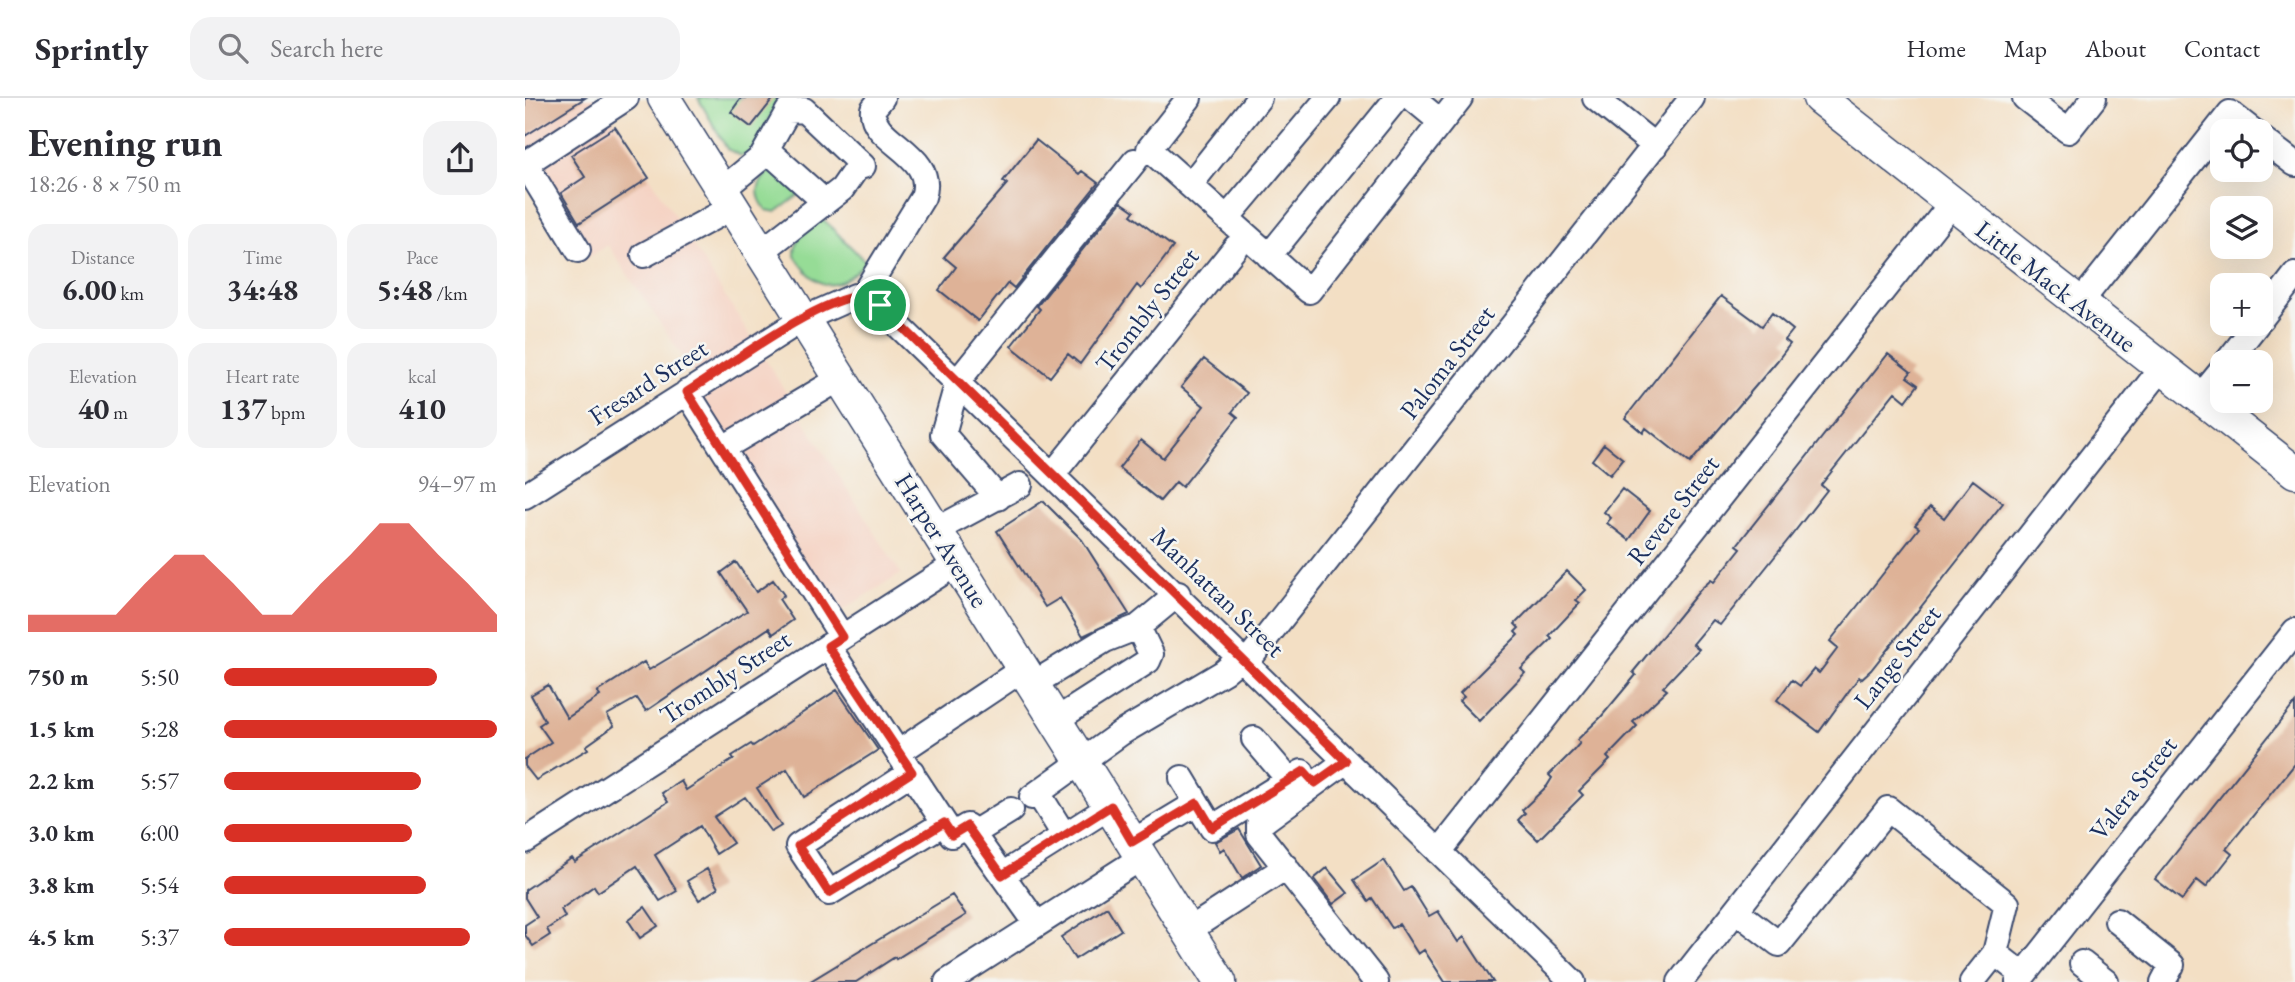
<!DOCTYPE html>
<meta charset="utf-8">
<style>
:root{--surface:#fff;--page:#f2f2f3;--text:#2b2b33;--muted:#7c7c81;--line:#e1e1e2;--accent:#d93025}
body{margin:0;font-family:"EB Garamond",serif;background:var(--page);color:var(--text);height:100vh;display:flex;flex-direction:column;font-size:26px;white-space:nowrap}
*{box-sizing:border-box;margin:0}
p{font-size:23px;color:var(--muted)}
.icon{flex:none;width:38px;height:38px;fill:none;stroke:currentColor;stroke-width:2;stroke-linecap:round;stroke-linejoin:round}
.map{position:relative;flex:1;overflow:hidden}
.panel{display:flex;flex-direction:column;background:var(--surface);width:525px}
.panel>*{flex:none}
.buttons{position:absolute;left:1685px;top:21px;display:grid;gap:14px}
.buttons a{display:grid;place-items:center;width:63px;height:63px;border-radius:14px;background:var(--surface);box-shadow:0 7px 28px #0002;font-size:35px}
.pin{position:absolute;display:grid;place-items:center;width:60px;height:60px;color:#fff;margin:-30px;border:4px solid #fff;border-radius:50%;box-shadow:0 2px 7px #0007}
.round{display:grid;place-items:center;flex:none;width:74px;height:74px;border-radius:21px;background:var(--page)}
.headline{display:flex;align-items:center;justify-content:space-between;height:119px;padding:0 28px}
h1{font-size:38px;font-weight:700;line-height:52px}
.figures{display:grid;grid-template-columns:repeat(3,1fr);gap:10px;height:119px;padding:7px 28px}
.figures div{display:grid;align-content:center;border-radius:18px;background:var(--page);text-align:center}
.figures b{font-size:30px;font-weight:700}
.figures small{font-size:19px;font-weight:400}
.figures p{font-size:19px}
.chart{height:196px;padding:14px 28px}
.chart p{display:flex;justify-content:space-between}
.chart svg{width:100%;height:126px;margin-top:7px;fill:var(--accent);opacity:.7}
ul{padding:0 28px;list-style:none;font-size:23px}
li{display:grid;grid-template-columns:112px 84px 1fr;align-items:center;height:52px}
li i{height:18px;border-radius:9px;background:var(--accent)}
header{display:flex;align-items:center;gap:42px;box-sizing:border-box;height:98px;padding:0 35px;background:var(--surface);border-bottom:2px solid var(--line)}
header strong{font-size:33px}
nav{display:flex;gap:38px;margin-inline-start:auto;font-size:24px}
.search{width:490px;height:63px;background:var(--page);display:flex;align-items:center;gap:18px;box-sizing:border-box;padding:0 24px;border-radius:21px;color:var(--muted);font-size:26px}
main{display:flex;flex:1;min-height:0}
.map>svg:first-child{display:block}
.built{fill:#f5d2c2}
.grass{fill:#96dc96;stroke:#58867a;stroke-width:2}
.building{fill:#deb297}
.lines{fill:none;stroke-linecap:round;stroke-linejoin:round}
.minor-casing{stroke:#3b496d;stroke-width:28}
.major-casing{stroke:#3b496d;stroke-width:35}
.minor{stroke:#fff;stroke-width:24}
.major{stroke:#fff;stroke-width:32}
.route-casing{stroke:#fff;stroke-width:14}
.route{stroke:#d93025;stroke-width:9}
.labels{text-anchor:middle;stroke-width:5;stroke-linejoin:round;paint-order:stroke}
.street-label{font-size:26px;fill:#1b2f5e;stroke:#f6f6f2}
</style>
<header>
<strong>Sprintly</strong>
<div class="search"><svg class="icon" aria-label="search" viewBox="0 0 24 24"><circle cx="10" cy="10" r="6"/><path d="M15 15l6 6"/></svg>Search here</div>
<nav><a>Home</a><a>Map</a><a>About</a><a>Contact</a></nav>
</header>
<main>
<section class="panel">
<div class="headline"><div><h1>Evening run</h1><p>18:26 · 8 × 750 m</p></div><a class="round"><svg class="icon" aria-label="share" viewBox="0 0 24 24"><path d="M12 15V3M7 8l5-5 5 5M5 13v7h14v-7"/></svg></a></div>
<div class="figures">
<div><p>Distance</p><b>6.00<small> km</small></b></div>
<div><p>Time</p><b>34:48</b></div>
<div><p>Pace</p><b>5:48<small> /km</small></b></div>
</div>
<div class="figures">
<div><p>Elevation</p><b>40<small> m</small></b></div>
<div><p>Heart rate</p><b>137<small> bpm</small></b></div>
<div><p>kcal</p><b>410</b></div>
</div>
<div class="chart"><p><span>Elevation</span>94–97 m</p>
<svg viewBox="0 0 160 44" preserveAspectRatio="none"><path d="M0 44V38L10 38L20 38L30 38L40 27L50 17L60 17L70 27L80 38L90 38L100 27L110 17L120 6L130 6L140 17L150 27L160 38V44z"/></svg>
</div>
<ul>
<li><b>750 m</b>5:50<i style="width:78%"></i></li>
<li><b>1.5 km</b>5:28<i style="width:100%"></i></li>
<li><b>2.2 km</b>5:57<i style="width:72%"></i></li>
<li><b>3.0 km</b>6:00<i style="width:69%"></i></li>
<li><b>3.8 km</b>5:54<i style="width:74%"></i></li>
<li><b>4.5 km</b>5:37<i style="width:90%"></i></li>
</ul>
</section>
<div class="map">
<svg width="1770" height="884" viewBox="0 0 1770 884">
<rect width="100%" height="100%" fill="#f6f6f2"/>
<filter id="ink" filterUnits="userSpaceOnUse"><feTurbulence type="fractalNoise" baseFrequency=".0143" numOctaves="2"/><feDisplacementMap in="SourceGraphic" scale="14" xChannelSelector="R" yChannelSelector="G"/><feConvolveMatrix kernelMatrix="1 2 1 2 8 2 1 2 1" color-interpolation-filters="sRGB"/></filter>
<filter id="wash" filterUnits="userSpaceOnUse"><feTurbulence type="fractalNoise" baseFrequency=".00686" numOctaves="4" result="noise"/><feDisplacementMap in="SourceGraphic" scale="28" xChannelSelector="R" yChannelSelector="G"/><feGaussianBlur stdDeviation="1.57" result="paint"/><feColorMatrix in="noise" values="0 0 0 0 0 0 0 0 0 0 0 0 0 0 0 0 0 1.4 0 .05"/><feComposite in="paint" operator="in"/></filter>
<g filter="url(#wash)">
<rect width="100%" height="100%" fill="#f3dfc4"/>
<path class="built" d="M0,0H75L376,476L311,516L187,315L157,258L83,147L56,164L0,76Z"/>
<path class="grass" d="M173,0H274C269,3 263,2 258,4C237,15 241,55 216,58L202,51Z
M246,71L274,97L251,114L241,112C228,95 232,85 246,71Z
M296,119L341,164C310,195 294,195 270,158C269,143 282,124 296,119Z"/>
<g id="blocks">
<path class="building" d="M0,0H60L0,38Z
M216,0H249L226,29L206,14Z
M90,29L124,80L54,125L36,95L60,79L46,57Z
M511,42L554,76L557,73L573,85L489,190L483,185L453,223L414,192L431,169L419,159L482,86L478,83Z
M596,104L609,113L606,117L648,149L616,191L612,187L555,266L543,256L525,279L486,248L515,211L512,208Z
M1196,198L1237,228L1247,215L1268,232L1260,242L1265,246L1252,263L1165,365L1121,330L1118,335L1100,320Z
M1363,256L1386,274L1382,279L1393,287L1381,303L1370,294L1296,387L1302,392L1267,437L1195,527L1188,522L1168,546L1174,551L1138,589L1142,592L1108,624L1112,628L1082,659L1085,662L1054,693L1058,697L1013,742L993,722L1000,715L997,712L1022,688L1027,680L1024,677L1048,653L1055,645L1052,642L1076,619L1111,577L1108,574L1175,492L1186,482L1189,484L1216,450L1212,447Z
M679,261L722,295L707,314L713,319L657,389L651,384L635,403L594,370L616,342L638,360L679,308L656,289Z
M1079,346L1098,361L1085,377L1067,362Z
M1448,382L1478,405L1346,572L1336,581L1334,579L1294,634L1252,602L1267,582L1275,588L1289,571L1294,575L1313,550L1305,543L1394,430L1390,427L1405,409L1419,420Z
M1097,391L1125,413L1104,442L1082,425L1086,420L1079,414Z
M518,403L557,442L604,516L558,538L535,500L520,509L472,433Z
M211,464L231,494L248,482L259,497L254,501L268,522L248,536L244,530L121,613L112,600L82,617L89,628L61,648L63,651L11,682L0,668V661L26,644L14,627L20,623L6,597L23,587L42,620L75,598L72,594L119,564L124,572L222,513L196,475Z
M1042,473L1061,492L1051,502L1055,505L1024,538L1027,541L996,571L1000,575L954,623L934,603L939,599L935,595L993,537L990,534L994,530L990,526Z
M312,592L353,652L279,699L262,671L232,690L256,728L246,734L220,699L189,719L208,745L191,756L175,728L130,757L152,793L135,803L112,768L73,794L69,788L36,811L40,819L22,831L25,837L8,848L0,837V827L12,819L0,800V792L47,760L50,764L143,704L137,695L156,683L161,692L209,661L207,658L226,646L228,648Z
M1770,605V666L1701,751L1707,756L1681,789L1672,782L1657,802L1630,781Z
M714,731L736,767L717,780L699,750L695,753L690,744Z
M859,762L879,793L886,789L904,818L913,813L933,844L939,839L968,884H920L899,852L893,856L874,826L867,830L847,800L843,803L829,782Z
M802,770L823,795L808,806L789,781Z
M182,771L193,790L174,802L162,783Z
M427,797L441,817L371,861L370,859L331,884H284Z
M120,809L133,828L115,840L103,822Z
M582,809L596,832L550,861L536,839Z"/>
</g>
</g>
<g filter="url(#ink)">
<use href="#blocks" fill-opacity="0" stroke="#3b496d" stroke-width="2"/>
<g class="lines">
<g class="minor-casing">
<path id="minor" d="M664,0L624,51L784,193L935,0
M887,0L916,24
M1070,0L1130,48
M1500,0L1543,33L1569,0
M1736,40L1770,66
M242,52L300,104
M0,65L53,152
M0,66L101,0
M665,87L734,0
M197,92L237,59L263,13L279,12L338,68
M702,120L803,0
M236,154L317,91L335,65
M119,157L208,109
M744,158L872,0
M338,197L398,99C413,55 344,44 348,11L357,0
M1554,206L1705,15L1728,33
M1736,221L1770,177
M1702,264L1732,226
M162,294L317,539
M1675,299L1698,271
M198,350L316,280
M528,376L710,150
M0,398L278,221L330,198L346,201L1048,884
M473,400L418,336L433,283L610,63
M411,432L495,387
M613,529L653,496
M303,548L427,737L442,728L512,826
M722,564L1167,0
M508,586L580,542L613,529L626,556L623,563L531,622
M729,641L764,682L777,674
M374,654L498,571
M821,663L743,720L734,727V736L851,884
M387,674L273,748L304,795L419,725
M657,680L687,730L764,682
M513,695L539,737
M507,699L596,635L699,574L717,559
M447,736L486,712
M0,743L431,466
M607,744L672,705
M914,754L1427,105
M477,777L586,708
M1211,813L1254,846L1363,711L1482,806L1470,855L1498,877
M1592,823L1647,867L1638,884
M664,832L761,769
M1557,865L1581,884
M422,884L616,760
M1155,884L1636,271
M1447,884L1470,855
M1493,884L1770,533"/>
</g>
<g class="major-casing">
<path id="major" d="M139,0L695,884
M1294,0L1770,374"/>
</g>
<use href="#minor" class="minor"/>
<use href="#major" class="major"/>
</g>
</g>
<g class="lines" filter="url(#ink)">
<g class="route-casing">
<path id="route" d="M338,197L355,207L821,663L790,685L779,673L687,730L672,705L607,744L586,708L477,777L442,728L427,737L419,725L304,795L273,748L387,674L303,548L317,539L162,294C203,268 292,201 338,197Z"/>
</g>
<use href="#route" class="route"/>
</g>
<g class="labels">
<g class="street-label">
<text transform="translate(1531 188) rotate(38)" y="9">Little Mack Avenue</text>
<text transform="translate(622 212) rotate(-52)" y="9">Trombly Street</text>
<text transform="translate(922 264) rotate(-52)" y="9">Paloma Street</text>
<text transform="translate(123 284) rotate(-33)" y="9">Fresard Street</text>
<text transform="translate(1148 412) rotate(-52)" y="9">Revere Street</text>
<text transform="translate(417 442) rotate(58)" y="9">Harper Avenue</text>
<text transform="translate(693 494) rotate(44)" y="9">Manhattan Street</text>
<text transform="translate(1372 559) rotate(-52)" y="9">Lange Street</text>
<text transform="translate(200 579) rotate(-33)" y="9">Trombly Street</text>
<text transform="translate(1608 690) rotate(-52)" y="9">Valera Street</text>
</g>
</g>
</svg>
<div class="buttons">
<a><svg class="icon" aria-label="locate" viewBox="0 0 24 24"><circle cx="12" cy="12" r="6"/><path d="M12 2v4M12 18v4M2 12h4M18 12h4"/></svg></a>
<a><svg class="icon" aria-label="layers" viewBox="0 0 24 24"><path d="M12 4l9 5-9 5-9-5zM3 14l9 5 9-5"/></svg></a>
<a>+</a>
<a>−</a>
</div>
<div class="pin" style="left:355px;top:207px;background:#1e9e55"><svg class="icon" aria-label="arrive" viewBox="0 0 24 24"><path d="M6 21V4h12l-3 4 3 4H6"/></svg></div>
</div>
</main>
